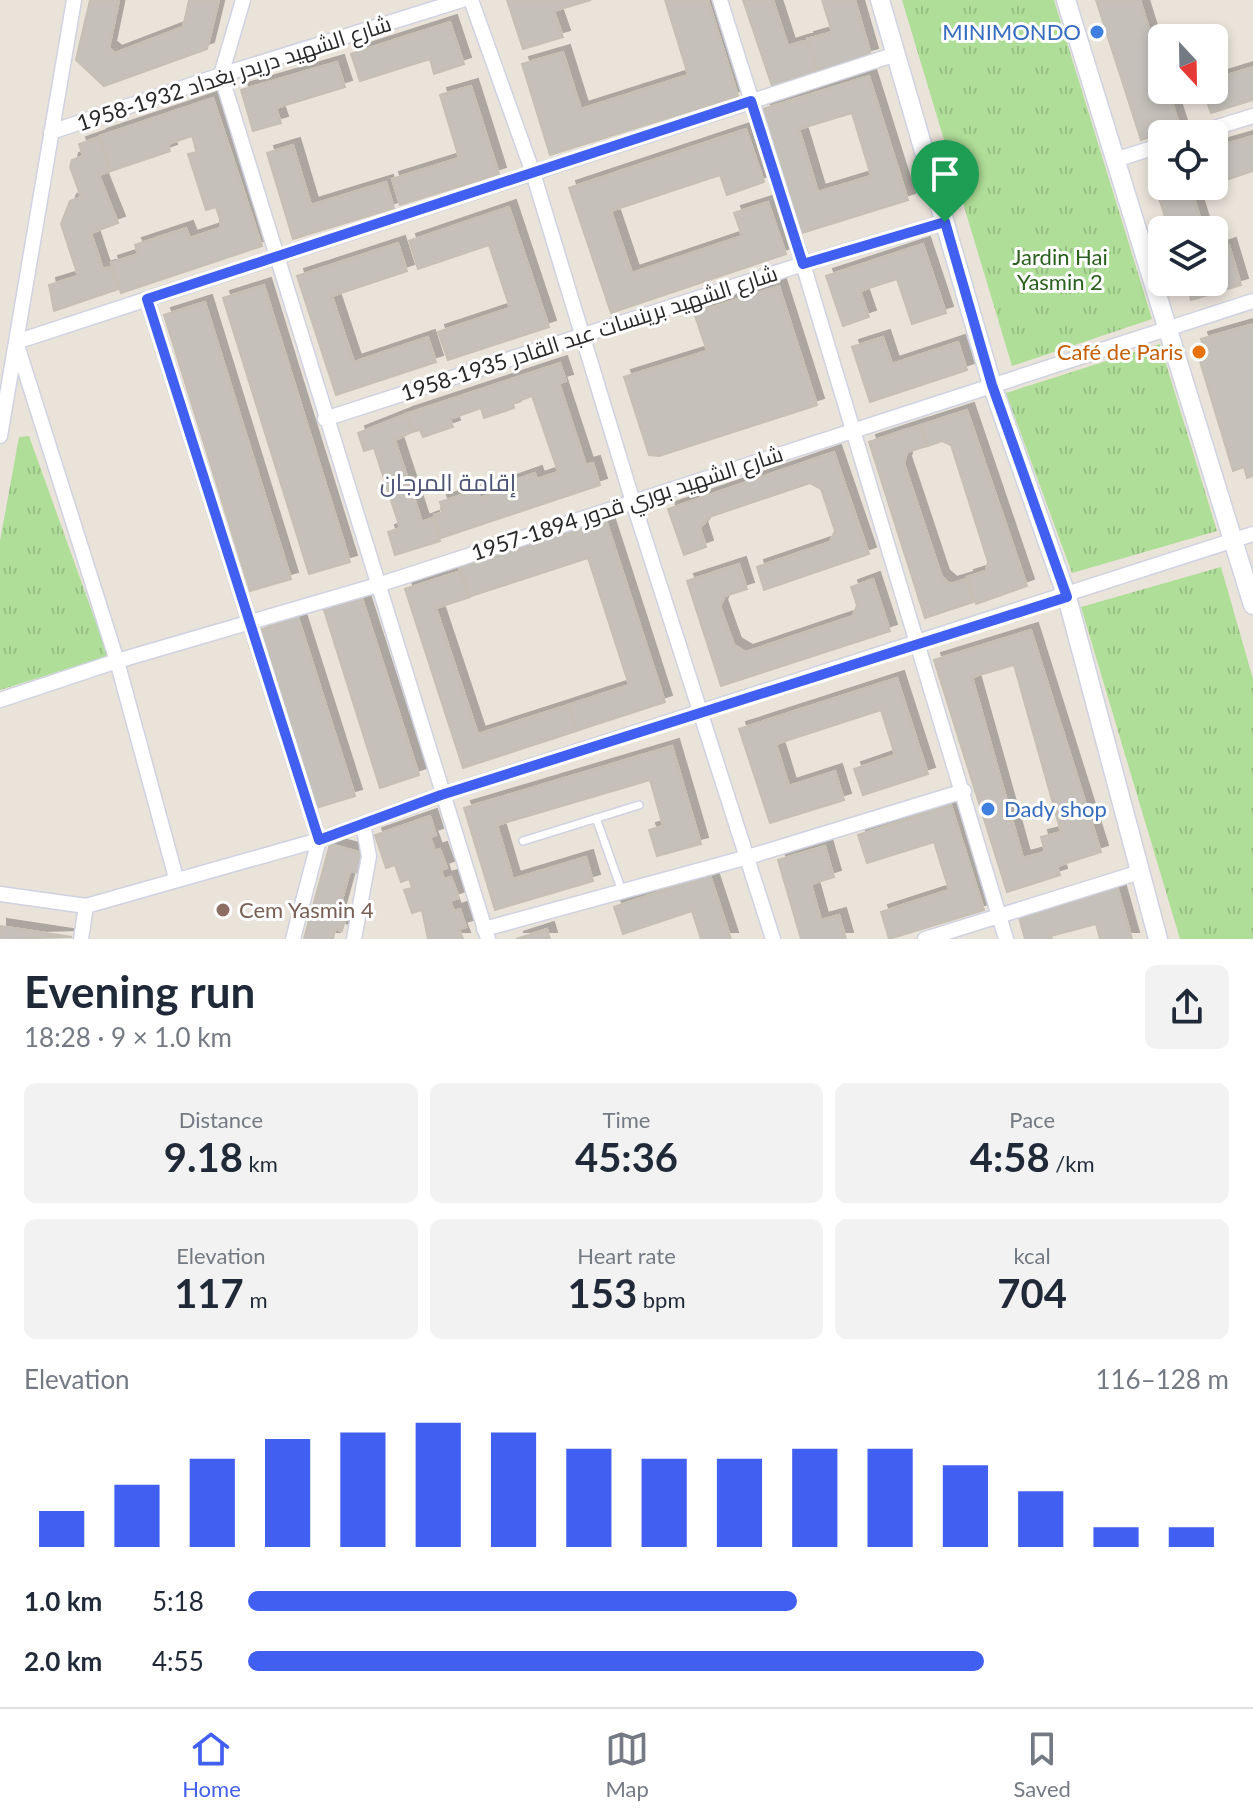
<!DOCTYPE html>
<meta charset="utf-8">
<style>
:root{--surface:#fff;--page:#f2f2f3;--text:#1f2937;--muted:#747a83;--line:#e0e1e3;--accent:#415ff0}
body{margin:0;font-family:Lato,Cairo,sans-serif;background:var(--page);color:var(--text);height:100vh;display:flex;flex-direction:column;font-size:30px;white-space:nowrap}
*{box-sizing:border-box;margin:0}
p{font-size:26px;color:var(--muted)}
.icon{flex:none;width:44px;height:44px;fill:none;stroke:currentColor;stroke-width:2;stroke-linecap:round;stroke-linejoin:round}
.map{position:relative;height:939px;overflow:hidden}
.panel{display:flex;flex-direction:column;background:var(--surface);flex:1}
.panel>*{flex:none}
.needle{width:52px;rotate:158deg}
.controls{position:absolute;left:1148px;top:24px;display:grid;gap:16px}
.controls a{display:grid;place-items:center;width:80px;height:80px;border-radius:12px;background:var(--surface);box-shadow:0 4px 12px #0003;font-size:40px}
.pin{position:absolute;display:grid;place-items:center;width:68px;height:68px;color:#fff;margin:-82px -34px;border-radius:50% 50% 50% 0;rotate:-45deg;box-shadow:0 0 8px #0007}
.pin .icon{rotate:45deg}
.round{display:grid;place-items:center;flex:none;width:84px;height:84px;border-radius:12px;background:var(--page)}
.headline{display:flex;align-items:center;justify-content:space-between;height:136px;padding:0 24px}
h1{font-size:44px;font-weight:700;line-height:60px}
.metrics{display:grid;grid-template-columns:repeat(3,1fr);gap:12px;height:136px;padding:8px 24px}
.metrics div{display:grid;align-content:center;border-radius:12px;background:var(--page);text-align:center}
.metrics b{font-size:40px;font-weight:700}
.metrics small{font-size:22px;font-weight:400}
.metrics p{font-size:22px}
.chart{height:224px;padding:16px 24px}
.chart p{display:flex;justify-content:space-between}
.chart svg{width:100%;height:144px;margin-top:8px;stroke:var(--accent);stroke-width:6}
ul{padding:0 24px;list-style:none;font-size:26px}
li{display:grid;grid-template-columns:128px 96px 1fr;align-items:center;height:60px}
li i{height:20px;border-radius:10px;background:var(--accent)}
.menu{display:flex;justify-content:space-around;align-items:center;height:112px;border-top:2px solid var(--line);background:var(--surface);font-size:22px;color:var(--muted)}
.menu a{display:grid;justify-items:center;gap:4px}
.menu .current{color:var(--accent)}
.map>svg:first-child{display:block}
.park{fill:url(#park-tufts)}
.building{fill:#c5c0ba;stroke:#c5bfb4;stroke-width:2;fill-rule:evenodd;filter:url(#shadow)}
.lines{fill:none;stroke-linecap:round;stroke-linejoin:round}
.service-casing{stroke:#cfd2e0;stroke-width:10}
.minor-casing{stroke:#cfd2e0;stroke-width:17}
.tertiary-casing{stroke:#cfd2e0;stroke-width:21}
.service{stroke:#fff;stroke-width:7}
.minor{stroke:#fff;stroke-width:14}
.tertiary{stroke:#fff;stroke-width:18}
.route-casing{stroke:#fff;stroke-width:16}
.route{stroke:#415ff0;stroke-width:10}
.shop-dot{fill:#3f7fe0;stroke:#fff;stroke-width:3}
.food-dot{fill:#e8710a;stroke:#fff;stroke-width:3}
.education-dot{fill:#8d6e63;stroke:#fff;stroke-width:3}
.labels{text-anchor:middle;stroke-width:6;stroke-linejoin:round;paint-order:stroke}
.shop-label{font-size:22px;fill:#366cbe;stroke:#fff;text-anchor:end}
.street-label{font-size:22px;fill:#282828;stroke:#fff}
.park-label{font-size:22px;fill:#2a601d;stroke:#fff}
.food-label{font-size:22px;fill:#c56008;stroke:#fff;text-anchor:end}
.education-label{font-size:22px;fill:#785e54;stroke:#fff;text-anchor:start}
.neighbourhood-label{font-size:24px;fill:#4b5276;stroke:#fff}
</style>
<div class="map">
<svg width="1253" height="939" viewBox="0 0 1253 939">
<defs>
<pattern id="park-tufts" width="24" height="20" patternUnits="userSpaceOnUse" patternTransform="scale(2)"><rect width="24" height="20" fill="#afde98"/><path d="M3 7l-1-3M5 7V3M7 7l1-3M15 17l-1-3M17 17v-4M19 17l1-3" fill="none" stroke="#97be83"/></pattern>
<filter id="shadow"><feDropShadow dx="7" dy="-7" stdDeviation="0" flood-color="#0004"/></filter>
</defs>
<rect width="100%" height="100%" fill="#eae3da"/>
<path class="park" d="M902,0H1054L1152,319L1012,366Z
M1160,344L1217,531L1072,573L1006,393Z
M29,436L108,656L0,690V541L19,437Z
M1221,567L1253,679V939H1180L1081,607Z"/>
<path class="building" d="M90,0H119L109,48L115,53L183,27L189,0H219L207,49L104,86L76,60Z
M507,0H591L554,11L563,37L523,49Z
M665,0H708L738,96L550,155L522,64L563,52L581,109L688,75Z
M743,0H773L788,46L807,40L817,71L772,86Z
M822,0H855L871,55L817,71L807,39L832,32Z
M1096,0H1140L1162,71V90H1168L1180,127L1141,140Z
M450,22L464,64L434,74L430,59L360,81L351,54Z
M337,62L345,87L276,108L281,123L253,131L241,90Z
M1253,67V100L1211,113L1203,90H1214V79Z
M869,76L908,200L802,233L763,109ZM852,113L871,176L818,192L799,129Z
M471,86L499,174L400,205L392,179L459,158L440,95Z
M213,98L262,246L121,293L111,263L138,254L135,245L186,228L190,238L220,228V219L216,207L206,210L188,154L197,152L192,136L168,144L170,151L111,171L100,136Z
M746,129L764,182L727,195L720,175L611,211L632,273L742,236L734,213L768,202L786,254L611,313L569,188Z
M1253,136V171L1226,180L1215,147Z
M99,137L111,171L99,175L118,223L91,233L103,269L111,266L119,289L54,311L49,285L78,276L61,224L70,201L81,197L70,167L72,160L83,156L79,144Z
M293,145L311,205L386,182L394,208L293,239L267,153Z
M1162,166V186H1214V175L1218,187L1193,195L1204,230H1169L1150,169Z
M509,207L549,327L448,360L438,332L510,308L489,245L418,269L409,241Z
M398,243L407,271L332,296L354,362L428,337L436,362L336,395L297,276Z
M923,244L946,313L912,324L897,279L860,291L869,317L843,326L826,276Z
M1229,245L1241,285L1191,300L1186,282H1214V250Z
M264,285L350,562L309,574L223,298Z
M779,286L817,405L659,456L649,455L624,377L707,351L694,313Z
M205,302L291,579L250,591L164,315Z
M1253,324V476L1247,478L1244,467L1233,471L1198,355L1205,353L1201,339Z
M883,337L892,364L958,342L967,370L870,402L852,347Z
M560,363L566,381L559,383L586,465L593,463L600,485L441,538L434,515L443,512L440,502L477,490L480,498L503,490L501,485L535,473L537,479L558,472L532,396L513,403L514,408L484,418L481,408L450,419L453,427L423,437L420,430L412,432L406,414Z
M967,410L1027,586L976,604L967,577L986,571L988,562L951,445L942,441L928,446L921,425Z
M406,414L412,432L395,440L422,522L432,518L440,541L395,555L388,532L400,528L374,448L364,451L358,433Z
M920,425L927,446L907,452L904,463L942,577L950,584L966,579L973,602L925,618L869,442Z
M834,452L869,554L764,590L757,567L830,542L835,531L821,489L810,483L709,517L700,528L706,547L684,555L668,509Z
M606,520L665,702L576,731L568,705L629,685L588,558L468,597L459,568Z
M739,564L747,589L725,596L720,606L734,645L746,652L853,616L857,605L851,587L873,579L890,631L721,686L687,581Z
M461,571L470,597L436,608L478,734L568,705L576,731L463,768L405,589Z
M362,598L419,775L380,788L324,610Z
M298,617L355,796L316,808L260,630Z
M1031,630L1101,852L1057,866L1060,875L1007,892L934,660ZM1014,665L1061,832L1041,837L1045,852L1023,858L972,677Z
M897,678L928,774L863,795L854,769L895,755L881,710L776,744L789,786L835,771L844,800L770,823L739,729Z
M672,746L701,844L657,856L649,830L663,826L650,780L497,825L513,879L586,857L593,881L495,910L464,808Z
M951,805L984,910L889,939L881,912L949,890L934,842L867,863L858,835Z
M430,816L436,835L430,837L435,851L440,849L447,868L441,870L444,879L451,877L459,898L450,901L454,911L460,909L466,927L459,929L463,939H428L422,910L412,913L404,890L412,888L409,879L401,882L395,865L386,868L375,835Z
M330,844L366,854L360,873L350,871L338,914L346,916L342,931L335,929L333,939H304Z
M825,846L834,877L811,884L821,920L839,915L846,939H801L778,860Z
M710,875L731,939H701L692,911L623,934L614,907Z
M1117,886L1132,939H1100L1096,924L1051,936L1052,939H1025L1018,914Z
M0,926L72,937L0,939Z
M547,929L550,939H516Z"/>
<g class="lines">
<g class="service-casing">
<path id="service" d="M596,818L622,891
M523,841L639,805"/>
</g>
<g class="minor-casing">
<path id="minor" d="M243,0L221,75L488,939
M471,0L533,173L633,502L773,939
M720,0L803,264L1006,939
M51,132L221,75L462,0
M1195,134L1253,116
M1115,160L1162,145
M147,299L319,840L293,939
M325,419L803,264L945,222
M0,436L74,0
M0,700L117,661L381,584L1253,301
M176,878L117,661L16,342L896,54
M0,894L86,906L319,840L441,795L1253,534
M484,929L748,857L964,791
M81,939L86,906
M354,939L369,856L363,824
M925,939L1140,872"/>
</g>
<g class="tertiary-casing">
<path id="tertiary" d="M880,0L992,385L1067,597L1158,939
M1066,0L1253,605"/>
</g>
<use href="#service" class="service"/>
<use href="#minor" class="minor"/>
<use href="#tertiary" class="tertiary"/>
</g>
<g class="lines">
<g class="route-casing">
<path id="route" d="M751,101L803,264L945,222L992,385L1067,597L441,795L319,840L147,299Z"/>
</g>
<use href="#route" class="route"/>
</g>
<g class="shop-dot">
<circle cx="1097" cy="32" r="8"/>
<circle cx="988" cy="809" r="8"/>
</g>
<circle class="food-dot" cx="1199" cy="352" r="8"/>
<circle class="education-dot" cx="223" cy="910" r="8"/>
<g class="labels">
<g class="shop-label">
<text x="1081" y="40">MINIMONDO</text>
<text x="1004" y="817" text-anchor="start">Dady shop</text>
</g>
<g class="street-label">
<text transform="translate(234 73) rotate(-18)" y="8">شارع الشهيد دريدر بغداد 1932-1958</text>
<text transform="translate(589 333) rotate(-18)" y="8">شارع الشهيد برينسات عبد القادر 1935-1958</text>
<text transform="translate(627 503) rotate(-18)" y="8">شارع الشهيد بوري قدور 1894-1957</text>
</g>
<g class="park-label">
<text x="1060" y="265">Jardin Hai<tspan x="1060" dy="25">Yasmin 2</tspan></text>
</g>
<g class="food-label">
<text x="1183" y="360">Café de Paris</text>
</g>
<g class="education-label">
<text x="239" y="918">Cem Yasmin 4</text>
</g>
<g class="neighbourhood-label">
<text x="448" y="491">إقامة المرجان</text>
</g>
</g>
</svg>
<div class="controls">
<a><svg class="needle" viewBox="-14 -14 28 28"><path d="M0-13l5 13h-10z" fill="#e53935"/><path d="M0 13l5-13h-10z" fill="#747a83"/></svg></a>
<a><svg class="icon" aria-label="locate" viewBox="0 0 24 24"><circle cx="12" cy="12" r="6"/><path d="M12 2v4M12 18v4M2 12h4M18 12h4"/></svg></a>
<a><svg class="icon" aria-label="layers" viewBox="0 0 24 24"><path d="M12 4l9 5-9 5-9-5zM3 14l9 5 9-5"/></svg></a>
</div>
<div class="pin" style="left:945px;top:222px;background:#1e9e55"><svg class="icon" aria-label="arrive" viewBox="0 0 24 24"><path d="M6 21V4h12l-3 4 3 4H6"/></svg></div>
</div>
<section class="panel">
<div class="headline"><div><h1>Evening run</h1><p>18:28 · 9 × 1.0 km</p></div><a class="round"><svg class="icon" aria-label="share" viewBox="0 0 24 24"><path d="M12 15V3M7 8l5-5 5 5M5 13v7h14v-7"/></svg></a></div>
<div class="metrics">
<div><p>Distance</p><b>9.18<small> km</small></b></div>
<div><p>Time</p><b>45:36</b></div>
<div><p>Pace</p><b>4:58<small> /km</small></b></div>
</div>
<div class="metrics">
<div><p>Elevation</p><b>117<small> m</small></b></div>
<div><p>Heart rate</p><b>153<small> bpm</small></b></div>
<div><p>kcal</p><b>704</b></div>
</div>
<div class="chart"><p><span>Elevation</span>116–128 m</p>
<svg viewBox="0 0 160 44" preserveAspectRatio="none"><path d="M5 44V33M15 44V25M25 44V17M35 44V11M45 44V9M55 44V6M65 44V9M75 44V14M85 44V17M95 44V17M105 44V14M115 44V14M125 44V19M135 44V27M145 44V38M155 44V38"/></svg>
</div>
<ul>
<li><b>1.0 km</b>5:18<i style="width:56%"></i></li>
<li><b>2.0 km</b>4:55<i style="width:75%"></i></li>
</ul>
</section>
<nav class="menu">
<a class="current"><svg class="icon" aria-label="home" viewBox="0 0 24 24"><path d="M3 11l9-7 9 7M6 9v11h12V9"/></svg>Home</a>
<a><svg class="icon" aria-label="map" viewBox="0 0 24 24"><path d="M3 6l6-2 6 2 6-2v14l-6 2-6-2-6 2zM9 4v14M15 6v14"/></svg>Map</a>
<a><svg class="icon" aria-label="saved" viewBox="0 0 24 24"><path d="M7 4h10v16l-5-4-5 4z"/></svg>Saved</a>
</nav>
